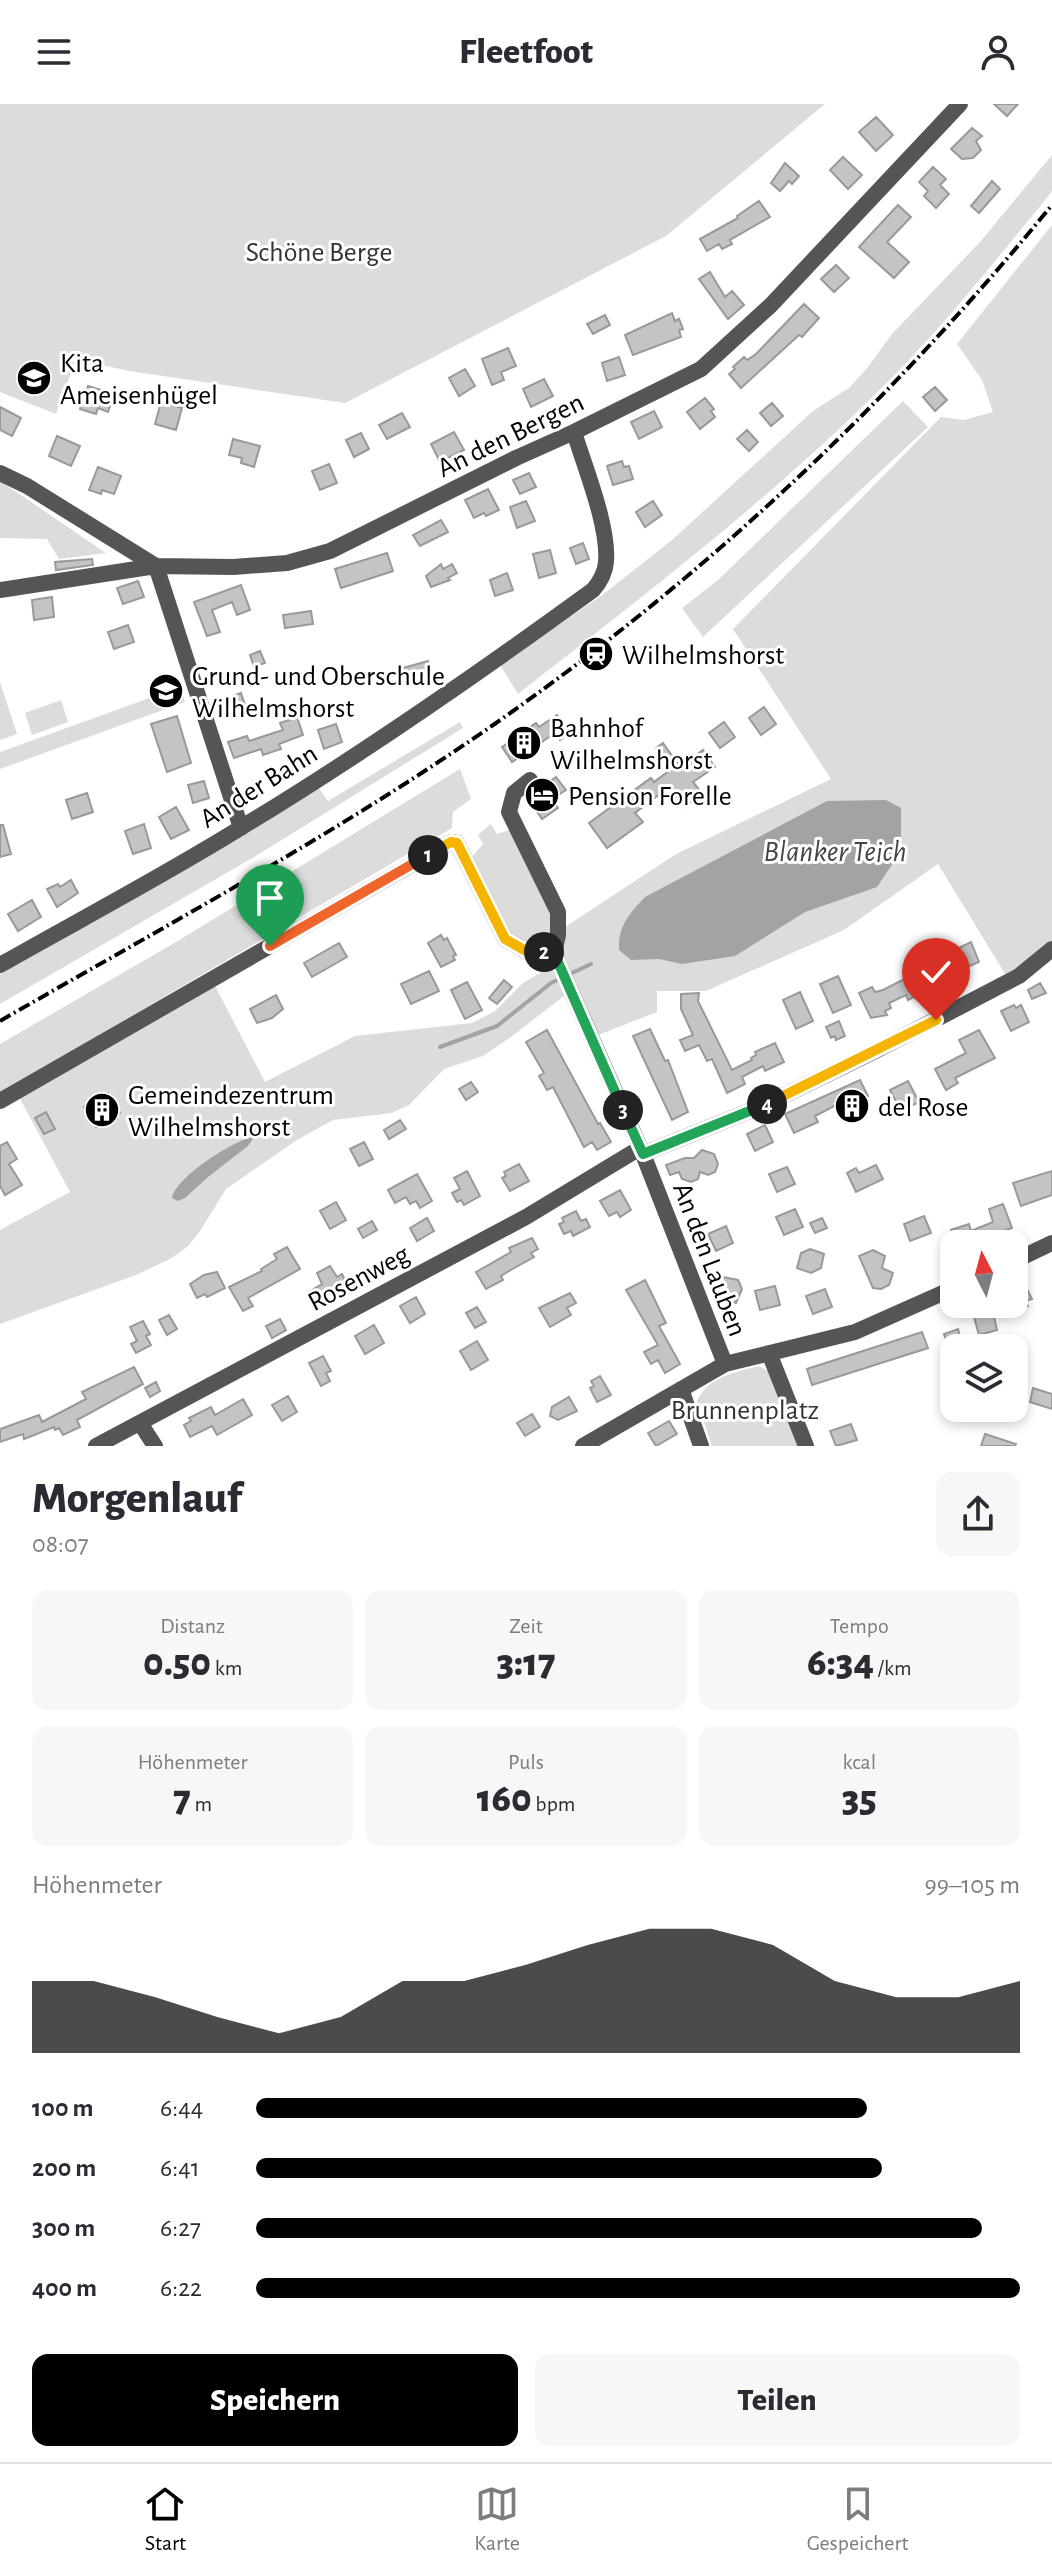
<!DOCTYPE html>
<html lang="de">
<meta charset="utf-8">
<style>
:root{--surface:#fff;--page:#f7f7f7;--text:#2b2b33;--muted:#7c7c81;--line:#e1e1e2;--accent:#000}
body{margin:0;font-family:"Alegreya Sans",sans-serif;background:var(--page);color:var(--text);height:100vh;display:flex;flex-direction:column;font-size:30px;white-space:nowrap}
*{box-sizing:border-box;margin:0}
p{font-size:26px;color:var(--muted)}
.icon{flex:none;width:44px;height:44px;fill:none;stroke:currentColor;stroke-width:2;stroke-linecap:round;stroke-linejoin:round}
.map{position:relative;height:1342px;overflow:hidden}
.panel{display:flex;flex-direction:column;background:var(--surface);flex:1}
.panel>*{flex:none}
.needle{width:52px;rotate:354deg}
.fabs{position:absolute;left:940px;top:1126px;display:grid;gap:16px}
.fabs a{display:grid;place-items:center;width:88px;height:88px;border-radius:16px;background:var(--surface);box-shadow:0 4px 12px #0003;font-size:40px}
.pin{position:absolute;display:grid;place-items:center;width:68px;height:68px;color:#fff;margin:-82px -34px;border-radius:50% 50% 50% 0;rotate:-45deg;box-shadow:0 0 8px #0007}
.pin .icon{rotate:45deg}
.km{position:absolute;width:40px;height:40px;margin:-20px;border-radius:50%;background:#222;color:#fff;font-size:22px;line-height:40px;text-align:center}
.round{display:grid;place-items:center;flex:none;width:84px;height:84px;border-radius:16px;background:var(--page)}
.overview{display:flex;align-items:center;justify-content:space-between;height:136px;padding:0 32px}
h1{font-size:44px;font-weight:800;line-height:60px}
.figures{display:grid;grid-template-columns:repeat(3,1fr);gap:12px;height:136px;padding:8px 32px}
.figures div{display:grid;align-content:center;border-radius:16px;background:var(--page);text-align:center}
.figures b{font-size:40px;font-weight:800}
.figures small{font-size:22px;font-weight:400}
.figures p{font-size:22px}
.chart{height:224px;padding:16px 32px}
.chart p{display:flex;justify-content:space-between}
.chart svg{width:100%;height:144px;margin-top:8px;fill:var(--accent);opacity:.7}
.action{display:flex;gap:16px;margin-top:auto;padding:16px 32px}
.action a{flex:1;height:92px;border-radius:16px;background:var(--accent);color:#fff;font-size:32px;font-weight:800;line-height:92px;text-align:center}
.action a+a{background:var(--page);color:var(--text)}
ul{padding:0 32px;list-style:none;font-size:26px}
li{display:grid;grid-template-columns:128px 96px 1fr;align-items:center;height:60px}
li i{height:20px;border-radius:10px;background:var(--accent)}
header{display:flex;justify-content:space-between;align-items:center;height:104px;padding:0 32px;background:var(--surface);font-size:36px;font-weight:800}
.dock{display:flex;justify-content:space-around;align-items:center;height:112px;border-top:2px solid var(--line);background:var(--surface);font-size:22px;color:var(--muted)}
.dock a{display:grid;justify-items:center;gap:4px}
.dock .current{color:var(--accent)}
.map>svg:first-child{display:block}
.green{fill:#dcdcdc}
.water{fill:#a3a3a3}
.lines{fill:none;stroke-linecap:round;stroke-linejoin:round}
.stream{stroke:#a3a3a3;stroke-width:4}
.building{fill:#c4c4c4;stroke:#999;stroke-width:2}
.minor{stroke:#555;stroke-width:16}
.rail{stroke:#000;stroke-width:4;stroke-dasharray:12 4 2 4;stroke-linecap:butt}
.split-1-casing{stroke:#fff;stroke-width:16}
.split-2-casing{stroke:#fff;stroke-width:16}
.split-3-casing{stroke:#fff;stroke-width:16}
.split-4-casing{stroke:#fff;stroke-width:16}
.split-5-casing{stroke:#fff;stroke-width:16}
.split-1{stroke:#f0652b;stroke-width:10}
.split-2{stroke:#f5b400;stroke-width:10}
.split-3{stroke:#22a559;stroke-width:10}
.split-4{stroke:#22a559;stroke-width:10}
.split-5{stroke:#f5b400;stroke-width:10}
.labels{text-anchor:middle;stroke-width:6;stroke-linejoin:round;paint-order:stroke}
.park-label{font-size:28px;fill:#333;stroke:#fff}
.poi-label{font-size:28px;fill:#000;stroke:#fff;text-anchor:start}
.street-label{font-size:28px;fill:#000;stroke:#fff}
.water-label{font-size:30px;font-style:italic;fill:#444;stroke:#fff}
</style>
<header><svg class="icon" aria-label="menu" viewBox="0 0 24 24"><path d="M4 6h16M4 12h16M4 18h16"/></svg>Fleetfoot<svg class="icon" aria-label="person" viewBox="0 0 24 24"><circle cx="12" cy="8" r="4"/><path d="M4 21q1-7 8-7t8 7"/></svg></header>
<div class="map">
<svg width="1052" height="1342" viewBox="0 0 1052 1342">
<rect width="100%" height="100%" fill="#fff"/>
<path class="green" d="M0,0H825L666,132L345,299L129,267L71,254L74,260L56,310L0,288Z
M1052,51V87L1042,100C998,153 955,208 907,258C789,381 652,485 518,590L500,561L601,492L672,436L813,307L849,284L868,263L892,230L980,138Z
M1052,121V838L1007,873L938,760L844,826L706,887H657V908L593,933L574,884L511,933L483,952L444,965L409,1001L392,1009L333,1016L297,1036L226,1085L200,1127L188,1142L172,1154L136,1171L0,1220V1126L70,1088L18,991L213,878L265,978L355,932L472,919L495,907L523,879L552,862L562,825L676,750L831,675L733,525L941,313L964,316L993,308L982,276L957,240Z
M903,297L928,323L703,533L682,504L718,476Z
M0,378L6,381L106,449L59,455L47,435L0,434Z
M0,578L17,630L0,636Z
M180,583L185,598L0,665V648Z
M61,596L68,618L32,631L25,609Z
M460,618L463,624L254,753L0,900V870L244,730L316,680L328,697Z
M460,665L471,695L453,708L452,724L0,989V940L176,838Z
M491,720L497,730L516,724C526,745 582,839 535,843C526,844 514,838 505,835L467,759L483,740L478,731Z
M759,1262L770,1268L799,1342H712L697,1297C708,1273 735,1268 759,1262Z"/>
<path class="water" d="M886,696L901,704V747L877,783L805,808L735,852L682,860L659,855L631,856L619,846C618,822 629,810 645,793L827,697Z
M255,1032L248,1042L208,1073L185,1094L178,1097L172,1094C176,1073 234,1036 255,1032Z"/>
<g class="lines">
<path class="stream" d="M570,870L591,860
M440,943L497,922L551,879L562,874"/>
</g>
<path class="building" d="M994,0H1018L1007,12Z
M876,13L893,31L876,47L859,28Z
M972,24L982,32L976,37L981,46L973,54L962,55L951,45Z
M843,53L862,71L848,85L830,66Z
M785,59L799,72L792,80L789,77L780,87L771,79Z
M933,63L946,75L940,81L949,90L936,104L924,92L928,87L919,78Z
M992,77L1000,85L979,109L971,102Z
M759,97L770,113L730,136L732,140L722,145L719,140L707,147L700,135L738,114L737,112Z
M898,101L911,113L887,138L909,158L894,174L859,143Z
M836,161L849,174L834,188L821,175Z
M710,168L725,193L732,187L744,201L728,215L699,175Z
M804,200L819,214L802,233L799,231L741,284L729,270L735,265L733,263L744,253L747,256L756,250Z
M672,209L675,217L679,215L683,225L679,226L681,233L633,251L625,231Z
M605,211L610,221L593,230L587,220Z
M508,244L516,262L501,268L504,276L492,281L482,255Z
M619,253L625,271L607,277L602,259Z
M465,265L475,282L459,292L449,274Z
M544,275L553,292L531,303L523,285Z
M88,282L114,290L108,308L98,304L96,310L80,305Z
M935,283L947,296L935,307L923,293Z
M705,294L714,305L711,307L715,313L700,325L687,308Z
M161,298L182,304L176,326L155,320Z
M772,299L783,312L771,322L760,309Z
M0,303L21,314L12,332L0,326Z
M654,307L662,323L639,335L631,318Z
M402,309L410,323L387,335L379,321Z
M747,326L758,338L749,347L737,335Z
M454,328L464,346L440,358L431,340Z
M361,329L369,345L354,353L346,336Z
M57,332L80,342L71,362L49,352Z
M233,335L260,342L254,363L241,359L242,354L229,351Z
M622,357L624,363L629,362L633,375L613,381L607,362Z
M329,360L337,379L320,386L312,367Z
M98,363L121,372L114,390L102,386L101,390L89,386Z
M529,369L536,383L520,390L513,376Z
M488,385L499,406L486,412L484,409L474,414L465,396Z
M526,397L535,417L517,424L510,403Z
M653,397L662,411L645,423L636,408Z
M441,416L448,428L420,442L413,431Z
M583,439L589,455L576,460L570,444Z
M550,446L556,469L539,474L533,450Z
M387,449L393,467L341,484L335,465Z
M92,455L93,461L56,466L55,458Z
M441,460L443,465L452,460L457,469L448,474L450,476L431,483L426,472Z
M507,469L513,486L495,492L490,476Z
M138,477L144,493L123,500L117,484Z
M241,481L250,506L237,511L232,498L212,506L220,528L207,532L194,498Z
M52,493L54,513L34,516L32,496Z
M311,507L313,520L285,524L283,511Z
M128,521L134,538L114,545L108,528Z
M260,547L265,559L254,563L250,551Z
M428,557L433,574L408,581L403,564Z
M241,589L246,604L229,610L224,595Z
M764,603L776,620L761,631L749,614Z
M557,611L570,629L560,636L555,629L512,658L502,643L536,619L539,623Z
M177,612L191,659L167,668L151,620Z
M297,613L303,631L279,640L281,645L263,651L261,645L234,654L228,638L247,632L249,637L283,626L280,619Z
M724,618L735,633L720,644L709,629Z
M336,620L342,638L324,645L318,626Z
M663,639L680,663L703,646L715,663L693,678L702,689L685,703L669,683L635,709L643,718L607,744L589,719L651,674L654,678L670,666L656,644Z
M556,673L566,686L552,695L558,704L542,715L536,706L541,703L531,689L545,675L547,679Z
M204,677L209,694L193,699L188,681Z
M87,689L93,708L72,715L66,696Z
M176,703L189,726L171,735L159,713Z
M144,720L151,744L133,750L125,727Z
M0,721H3L11,750L0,753Z
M71,776L78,789L57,803L47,785L58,780L60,783Z
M32,796L41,813L18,827L8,810Z
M441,831L444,836L447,834L456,851L453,852L455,856L441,863L428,839Z
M971,838L979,858L956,868L948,849Z
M339,839L347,853L312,873L304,859Z
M429,867L439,887L411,900L401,880Z
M914,870L923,888L908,896L906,891L889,899L891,904L885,907L887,911L871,914L859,889L872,883L875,888L883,886Z
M838,872L851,901L833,909L820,880Z
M504,876L512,883L497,900L489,894Z
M467,878L482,906L465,915L451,886Z
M1040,879L1046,889L1032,895L1028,886Z
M800,888L813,917L796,925L783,896Z
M699,889L698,897L732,966L752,956L751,954L756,951L755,948L775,939L784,958L765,967L763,962L742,973L745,980L727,989L712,955L707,957L699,941L685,947L680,936L693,931L681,905V890Z
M276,891L283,905L272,914L257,919L250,905Z
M1014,901L1016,904L1021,901L1029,918L1011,927L1001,907Z
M839,917L845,932L836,936L835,932L831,934L826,923Z
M650,925L665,957L668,956L688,1008L672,1016L633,932Z
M547,926L598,1020L600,1019L611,1038L597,1046L592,1038L584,1043L553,983L547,986L539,972L544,969L526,938Z
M979,926L995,954L955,974L958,979L946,986L935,965L966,949L959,936Z
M860,976L868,992L860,995L866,1006L846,1016L838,1000L815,1012L818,1018L794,1029L785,1010Z
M908,977L919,998L901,1007L890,986Z
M471,978L478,988L466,996L459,985Z
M108,989L120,1009L116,1012L117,1015L107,1021L105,1018L96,1023L84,1003Z
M46,1008L55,1025L44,1030L35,1014Z
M400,1016L406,1025L389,1035L384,1026Z
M765,1021L773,1038L755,1047L747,1030Z
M7,1038L17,1055L9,1060L22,1081L5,1091L0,1082V1042Z
M364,1038L373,1055L359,1062L350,1045Z
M702,1046L714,1050L718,1060L715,1068L708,1071L700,1068L698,1075L691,1078L682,1075L679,1068L670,1071L666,1061L685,1054H694Z
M519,1060L529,1077L510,1087L502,1074L506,1072L504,1068Z
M876,1061L883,1075L856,1088L847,1069L856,1064L859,1069Z
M787,1063L795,1080L777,1088L769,1070Z
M467,1067L480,1092L464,1101L461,1096L457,1098L452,1089L460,1085L454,1074Z
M1052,1067V1091L1021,1102L1013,1079Z
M417,1070L432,1097L420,1104L416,1097L410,1100L406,1093L395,1099L388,1086Z
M620,1086L631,1106L620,1113L617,1108L609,1112L600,1097Z
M336,1098L346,1116L330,1125L320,1107Z
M1003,1100L1012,1124L975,1138L976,1140H956L951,1126L969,1120L971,1127L993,1118L989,1105Z
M795,1105L803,1123L784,1131L776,1113Z
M576,1107L581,1117L586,1115L590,1123L573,1132L571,1127L564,1130L559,1120L564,1118L562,1114Z
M924,1112L931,1129L910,1137L904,1120Z
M427,1114L434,1127L417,1137L410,1124Z
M822,1114L827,1124L815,1129L810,1119Z
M372,1117L377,1126L363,1134L358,1125Z
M726,1122L733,1139L716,1147L708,1130Z
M532,1134L538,1145L531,1149L534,1153L509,1167L501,1172L503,1176L486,1185L476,1168L511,1148L509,1144Z
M287,1143L300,1165L248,1194L253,1202L243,1207L229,1183L262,1167L261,1165L277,1155L274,1150Z
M810,1145L824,1150L821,1164L811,1169L797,1164L801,1149Z
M873,1146L885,1152L882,1164L893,1169L889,1181L881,1185L873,1184L859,1152Z
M330,1162L337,1173L342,1170L347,1180L312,1199L307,1189L322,1180L317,1169Z
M217,1168L225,1184L207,1193L205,1190L197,1194L190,1180L204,1171Z
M723,1173L738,1176L742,1185L736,1199L721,1194L717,1185Z
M645,1176L666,1219L659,1222L680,1260L665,1269L658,1256L651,1260L644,1248L658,1241L626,1186Z
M775,1182L780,1201L760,1206L755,1187Z
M825,1185L832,1203L813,1210L806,1192Z
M1027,1185L1032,1195L1026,1197L1028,1202L1019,1207L1014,1191Z
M570,1189L576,1199L567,1204L571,1211L550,1223L539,1204Z
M416,1193L425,1210L410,1219L400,1202Z
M477,1203L486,1218L475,1224L466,1209Z
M993,1208L997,1226L979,1231L974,1213Z
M169,1211L177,1225L167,1231L159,1216Z
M280,1215L286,1226L272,1234L266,1222Z
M143,1217L150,1230L146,1232L151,1241L136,1249L131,1240L137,1237L130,1223Z
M374,1221L384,1239L365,1250L355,1232Z
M958,1225L962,1240L949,1244L944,1230Z
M922,1228L928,1244L812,1281L807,1265Z
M477,1237L488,1256L471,1266L460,1247Z
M323,1252L331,1267L326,1269L330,1277L321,1282L309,1259Z
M134,1263L143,1280L77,1316L80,1323L63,1331L59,1324L55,1326L54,1323L24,1335L23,1330L0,1338V1325L39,1311L42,1318L86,1295L82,1288Z
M600,1272L611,1291L597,1298L590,1284L594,1282L591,1277Z
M156,1278L160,1287L150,1293L145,1284Z
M1033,1284L1052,1290V1305L1030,1298Z
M288,1292L297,1308L282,1317L272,1301Z
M569,1293L577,1307L558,1316L550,1312L552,1303Z
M243,1295L252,1311L217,1331L212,1322L190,1333L184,1321L191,1317L189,1314L211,1303L215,1311Z
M532,1310L540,1323L525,1332L517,1319Z
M669,1317L677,1330L656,1342L648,1329Z
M851,1320L857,1336L836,1342L830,1327Z
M985,1330L1016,1340L1015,1342H981Z"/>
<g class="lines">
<path class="minor" d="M0,369L27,382L156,462
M156,462L241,724
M0,486L156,462L233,463L287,459L330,447L516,354L574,328L701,265L771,201L960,0
M530,676L514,689L509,708L558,808V831L554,849
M554,849L643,1050L725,1260
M0,861C81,815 163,772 242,723C363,650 479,569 593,486C600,478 605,469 606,458C609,422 585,364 574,328
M0,997L451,738L457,739L505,835L526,847L554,849
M643,1050L769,999L881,944L1019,872L1052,845
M1014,1157L1052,1139
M769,1249L806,1342
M681,1285L701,1342
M140,1319L155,1342
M96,1342L526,1113L640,1044
M583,1342L725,1260L855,1228L954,1184"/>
<path class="rail" d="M0,917C167,821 338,729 496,619C705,473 891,298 1052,101"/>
</g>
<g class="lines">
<g class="split-1-casing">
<path id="split-1" d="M270,842L428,751"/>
</g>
<g class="split-2-casing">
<path id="split-2" d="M428,751L451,738L457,739L505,835L526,847L544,848"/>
</g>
<g class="split-3-casing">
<path id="split-3" d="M544,848L554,849L623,1006"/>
</g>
<g class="split-4-casing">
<path id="split-4" d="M623,1006L643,1050L767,1000"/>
</g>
<g class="split-5-casing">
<path id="split-5" d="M767,1000L936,916"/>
</g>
<use href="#split-1" class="split-1"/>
<use href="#split-2" class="split-2"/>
<use href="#split-3" class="split-3"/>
<use href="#split-4" class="split-4"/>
<use href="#split-5" class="split-5"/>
</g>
<defs>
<g id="school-disc" transform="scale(1.8)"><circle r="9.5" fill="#000" stroke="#fff"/><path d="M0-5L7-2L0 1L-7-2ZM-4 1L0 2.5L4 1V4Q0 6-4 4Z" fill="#fff"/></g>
<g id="station-disc" transform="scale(1.8)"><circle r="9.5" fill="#000" stroke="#fff"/><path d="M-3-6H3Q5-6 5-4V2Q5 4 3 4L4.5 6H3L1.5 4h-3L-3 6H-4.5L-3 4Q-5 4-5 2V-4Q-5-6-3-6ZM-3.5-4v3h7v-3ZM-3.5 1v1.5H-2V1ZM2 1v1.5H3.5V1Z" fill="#fff"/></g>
<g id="building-disc" transform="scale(1.8)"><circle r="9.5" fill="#000" stroke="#fff"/><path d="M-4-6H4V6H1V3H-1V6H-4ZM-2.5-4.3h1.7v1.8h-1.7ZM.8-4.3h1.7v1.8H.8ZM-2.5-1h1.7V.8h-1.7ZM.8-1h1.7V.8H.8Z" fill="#fff"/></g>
<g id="hotel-disc" transform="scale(1.8)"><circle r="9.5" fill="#000" stroke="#fff"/><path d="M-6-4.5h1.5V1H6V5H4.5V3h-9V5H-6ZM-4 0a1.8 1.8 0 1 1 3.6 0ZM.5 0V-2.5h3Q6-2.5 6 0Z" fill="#fff"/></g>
</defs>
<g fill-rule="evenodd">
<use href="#school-disc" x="34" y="274"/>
<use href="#station-disc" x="596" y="550"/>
<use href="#school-disc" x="166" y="587"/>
<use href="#building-disc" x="524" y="639"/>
<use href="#hotel-disc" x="542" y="691"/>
<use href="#building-disc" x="852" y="1002"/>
<use href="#building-disc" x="102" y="1006"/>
</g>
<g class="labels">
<g class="park-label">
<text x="319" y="157">Schöne Berge</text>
<text x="745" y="1315">Brunnenplatz</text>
</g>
<g class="poi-label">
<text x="60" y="268">Kita<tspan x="60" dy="32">Ameisenhügel</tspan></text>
<text x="622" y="560">Wilhelmshorst</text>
<text x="192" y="581">Grund- und Oberschule<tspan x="192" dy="32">Wilhelmshorst</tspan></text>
<text x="550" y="633">Bahnhof<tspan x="550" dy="32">Wilhelmshorst</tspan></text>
<text x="568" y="701">Pension Forelle</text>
<text x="128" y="1000">Gemeindezentrum<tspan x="128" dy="32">Wilhelmshorst</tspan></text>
<text x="878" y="1012">del Rose</text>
</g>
<g class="street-label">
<text transform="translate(510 330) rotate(-26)" y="10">An den Bergen</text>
<text transform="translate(258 681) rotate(-32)" y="10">An der Bahn</text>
<text transform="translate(711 1155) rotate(69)" y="10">An den Lauben</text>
<text transform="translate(358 1173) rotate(-28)" y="10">Rosenweg</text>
</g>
<g class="water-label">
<text x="835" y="757">Blanker Teich</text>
</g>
</g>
</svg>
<div class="fabs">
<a><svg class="needle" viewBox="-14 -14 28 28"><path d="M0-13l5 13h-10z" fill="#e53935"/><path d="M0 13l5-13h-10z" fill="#7c7c81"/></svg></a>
<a><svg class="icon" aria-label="layers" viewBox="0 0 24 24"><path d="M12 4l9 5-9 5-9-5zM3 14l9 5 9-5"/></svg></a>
</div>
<div class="pin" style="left:270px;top:842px;background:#1e9e55"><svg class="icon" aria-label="arrive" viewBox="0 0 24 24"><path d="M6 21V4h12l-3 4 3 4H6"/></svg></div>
<div class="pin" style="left:936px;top:916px;background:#d93025"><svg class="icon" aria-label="check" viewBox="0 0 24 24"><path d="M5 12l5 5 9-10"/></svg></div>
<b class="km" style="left:428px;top:751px">1</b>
<b class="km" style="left:544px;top:848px">2</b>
<b class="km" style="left:623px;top:1006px">3</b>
<b class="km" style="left:767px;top:1000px">4</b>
</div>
<section class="panel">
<div class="overview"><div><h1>Morgenlauf</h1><p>08:07</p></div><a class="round"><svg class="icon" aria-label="share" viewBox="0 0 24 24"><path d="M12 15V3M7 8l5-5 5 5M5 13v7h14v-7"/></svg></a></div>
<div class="figures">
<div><p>Distanz</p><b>0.50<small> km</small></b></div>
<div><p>Zeit</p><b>3:17</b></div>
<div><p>Tempo</p><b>6:34<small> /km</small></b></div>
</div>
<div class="figures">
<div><p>Höhenmeter</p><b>7<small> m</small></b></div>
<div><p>Puls</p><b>160<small> bpm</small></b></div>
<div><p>kcal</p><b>35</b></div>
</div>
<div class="chart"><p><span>Höhenmeter</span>99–105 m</p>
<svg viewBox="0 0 160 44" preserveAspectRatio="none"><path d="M0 44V22L10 22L20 27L30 33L40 38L50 33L60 22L70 22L80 17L90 11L100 6L110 6L120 11L130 22L140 27L150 27L160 22V44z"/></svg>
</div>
<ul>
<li><b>100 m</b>6:44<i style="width:80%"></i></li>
<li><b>200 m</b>6:41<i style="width:82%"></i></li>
<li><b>300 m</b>6:27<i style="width:95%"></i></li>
<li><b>400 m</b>6:22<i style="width:100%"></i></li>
</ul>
<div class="action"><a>Speichern</a><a>Teilen</a></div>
</section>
<nav class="dock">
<a class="current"><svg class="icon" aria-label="home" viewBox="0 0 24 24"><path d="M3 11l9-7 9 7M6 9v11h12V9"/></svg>Start</a>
<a><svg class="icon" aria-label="map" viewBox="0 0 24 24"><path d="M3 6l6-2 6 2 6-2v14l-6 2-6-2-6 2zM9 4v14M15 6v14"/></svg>Karte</a>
<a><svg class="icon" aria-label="saved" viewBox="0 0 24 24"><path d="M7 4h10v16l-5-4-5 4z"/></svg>Gespeichert</a>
</nav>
